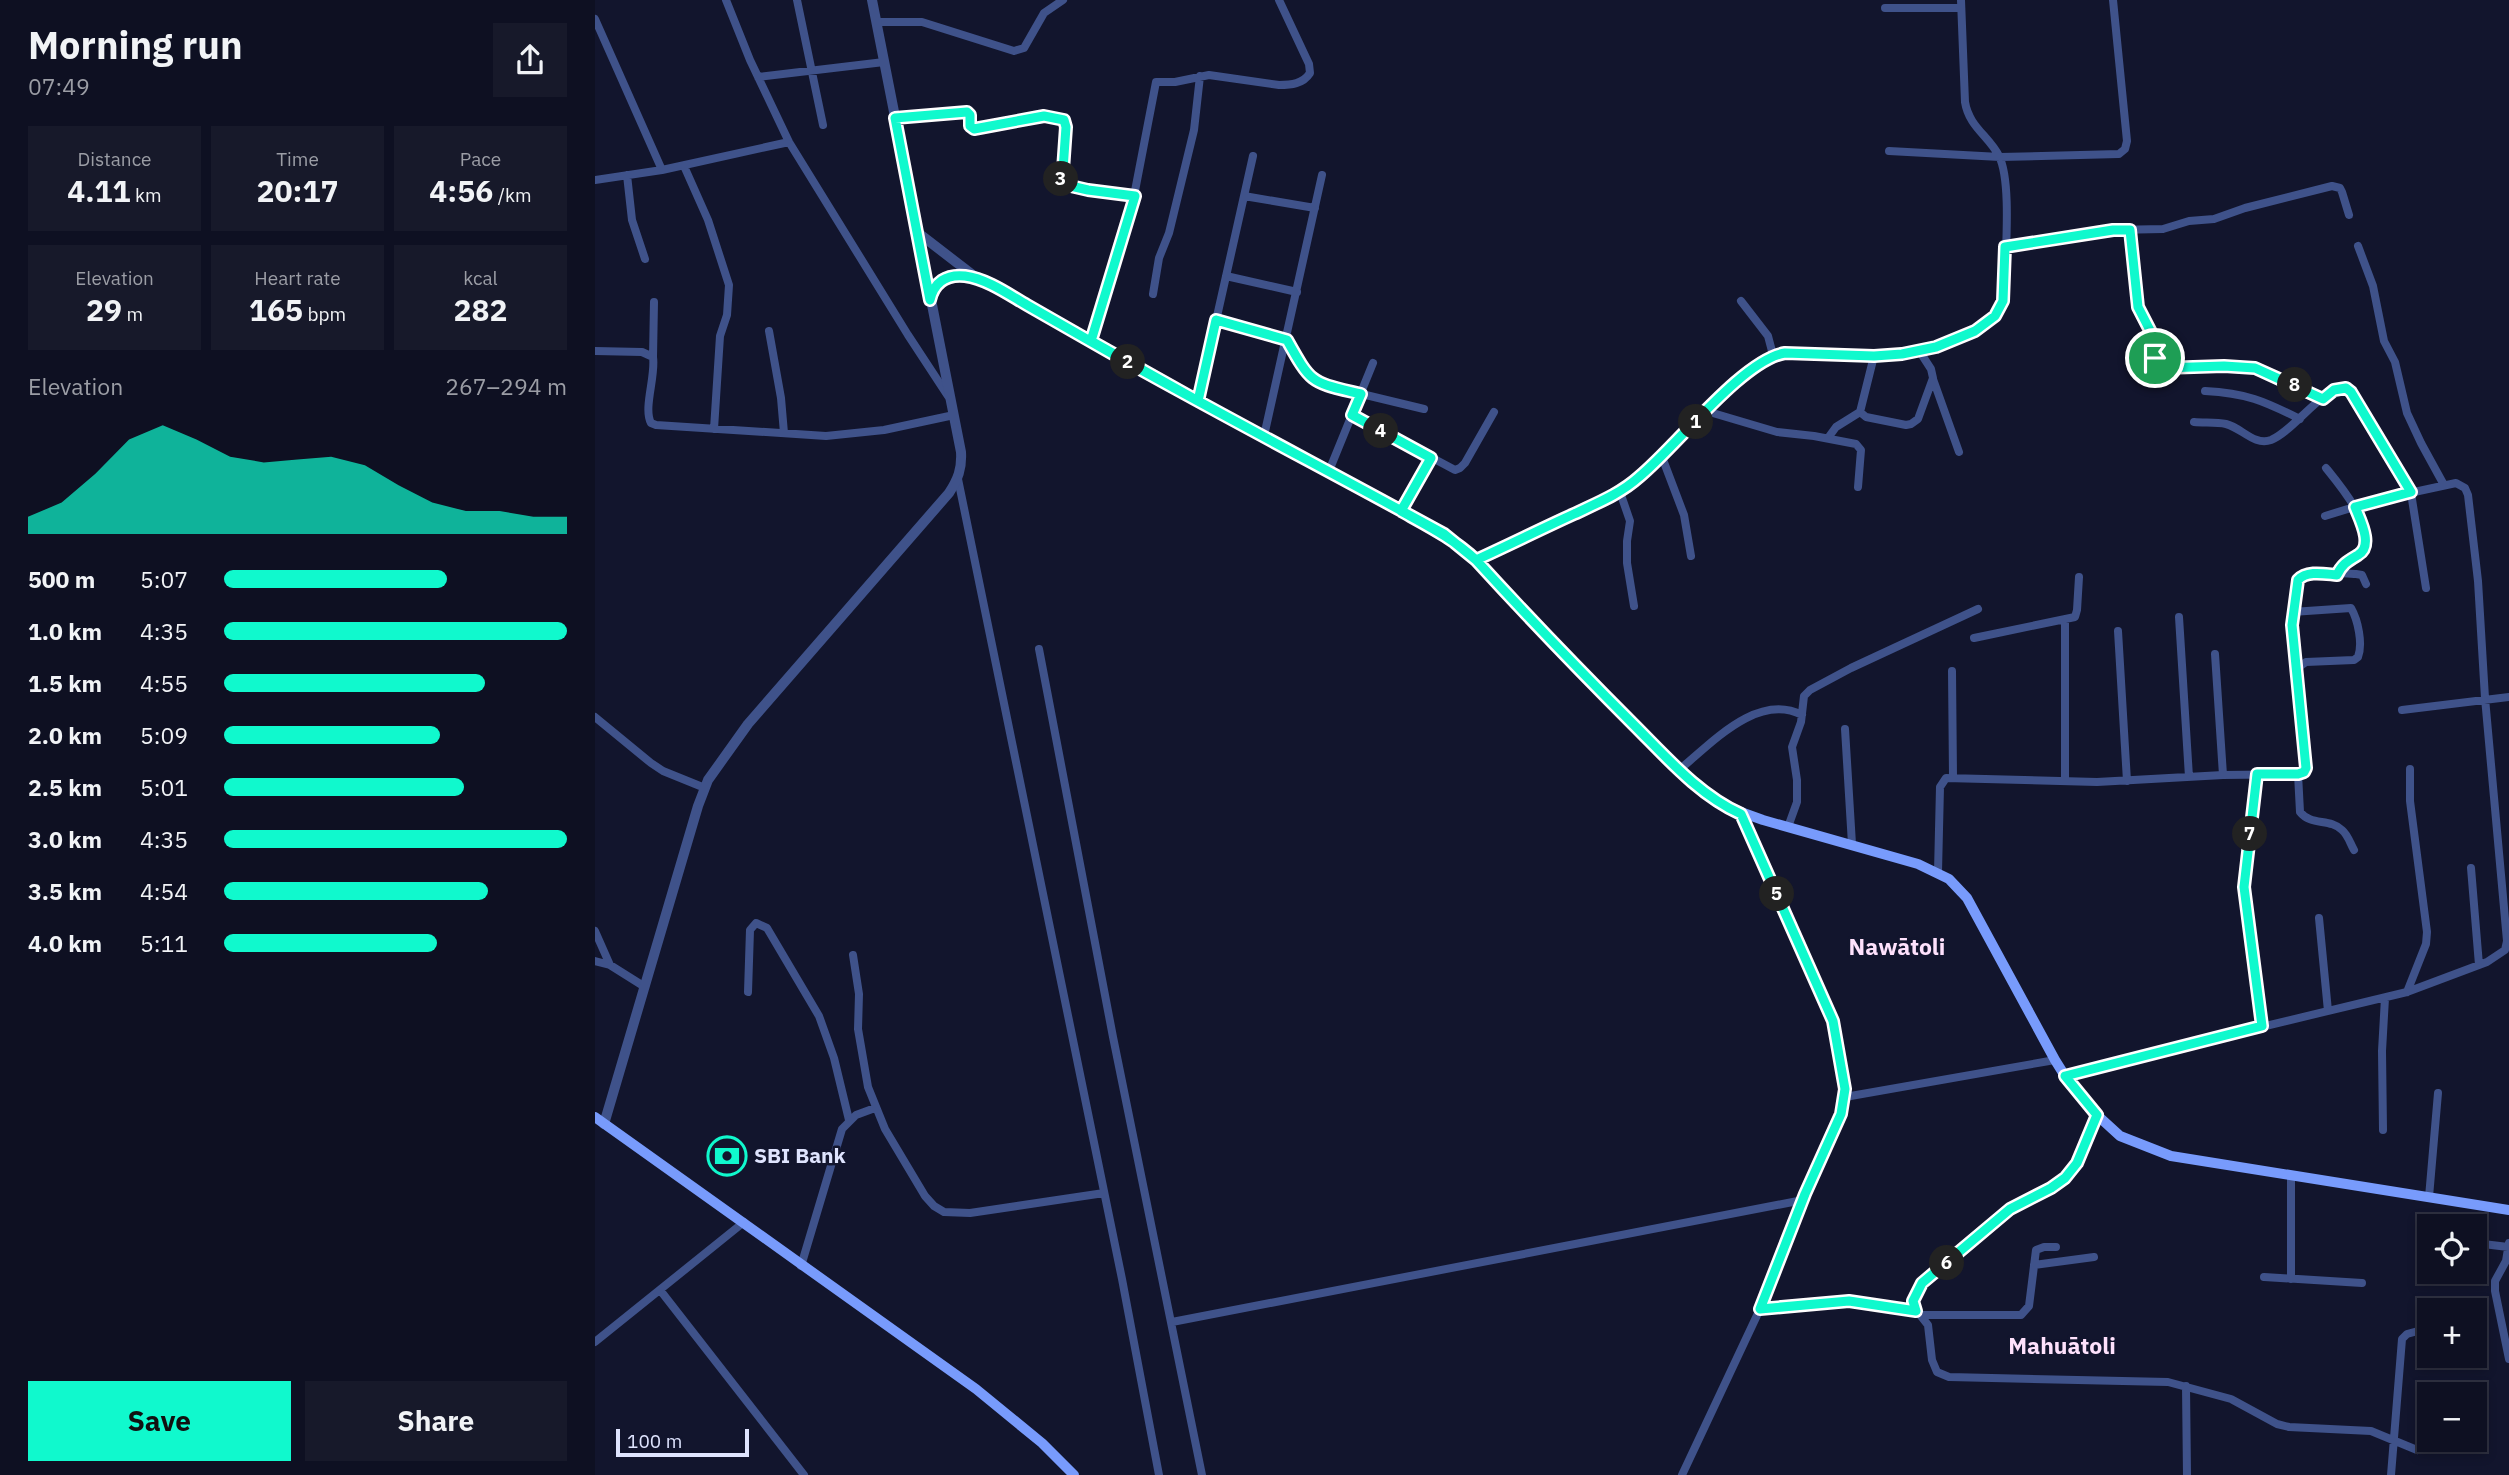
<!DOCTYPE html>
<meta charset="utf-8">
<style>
:root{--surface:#0e1022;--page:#17192a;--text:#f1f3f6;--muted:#9b9da5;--line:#2e3040;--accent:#10f9cd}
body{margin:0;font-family:"IBM Plex Sans",sans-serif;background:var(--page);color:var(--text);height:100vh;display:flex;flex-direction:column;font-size:26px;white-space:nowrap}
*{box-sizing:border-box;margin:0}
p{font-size:23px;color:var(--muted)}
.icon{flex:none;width:38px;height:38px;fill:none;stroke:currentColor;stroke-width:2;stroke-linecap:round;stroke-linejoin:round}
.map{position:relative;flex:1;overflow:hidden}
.panel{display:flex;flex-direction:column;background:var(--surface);width:595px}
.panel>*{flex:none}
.tools{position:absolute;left:1822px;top:1214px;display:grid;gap:14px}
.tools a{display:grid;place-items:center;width:70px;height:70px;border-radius:0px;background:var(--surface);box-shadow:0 4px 10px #0003,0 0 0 2px var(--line);font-size:35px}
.scale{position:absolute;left:21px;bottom:18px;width:133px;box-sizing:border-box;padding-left:7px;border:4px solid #dfe4fe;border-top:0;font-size:19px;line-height:24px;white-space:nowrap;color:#dfe4fe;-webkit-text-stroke:5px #12152d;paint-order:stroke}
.pin{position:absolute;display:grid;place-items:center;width:60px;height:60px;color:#fff;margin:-30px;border:4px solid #fff;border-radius:50%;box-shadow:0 2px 7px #0007}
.km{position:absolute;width:35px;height:35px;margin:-18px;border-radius:50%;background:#222;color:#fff;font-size:19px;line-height:35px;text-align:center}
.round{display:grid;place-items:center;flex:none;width:74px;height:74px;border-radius:0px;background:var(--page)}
.headline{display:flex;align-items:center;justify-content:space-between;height:119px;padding:0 28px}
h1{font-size:38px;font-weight:800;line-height:52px}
.stats{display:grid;grid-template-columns:repeat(3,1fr);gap:10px;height:119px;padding:7px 28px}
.stats div{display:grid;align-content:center;border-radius:0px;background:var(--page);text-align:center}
.stats b{font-size:30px;font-weight:800}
.stats small{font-size:19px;font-weight:400}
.stats p{font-size:19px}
.chart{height:196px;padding:14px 28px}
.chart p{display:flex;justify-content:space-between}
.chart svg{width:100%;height:126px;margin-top:7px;fill:var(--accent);opacity:.7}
.button{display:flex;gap:14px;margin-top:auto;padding:14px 28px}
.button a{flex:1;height:80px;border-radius:0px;background:var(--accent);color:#111;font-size:28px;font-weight:800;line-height:80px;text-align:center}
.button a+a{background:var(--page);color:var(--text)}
ul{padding:0 28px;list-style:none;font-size:23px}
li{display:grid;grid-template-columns:112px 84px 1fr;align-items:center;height:52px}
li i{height:18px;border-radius:9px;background:var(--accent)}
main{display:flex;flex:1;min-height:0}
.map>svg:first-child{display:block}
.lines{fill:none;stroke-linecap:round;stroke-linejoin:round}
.minor{stroke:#3f528a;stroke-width:8}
.tertiary{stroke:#3f528a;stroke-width:10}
.secondary{stroke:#789bfc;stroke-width:10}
.route-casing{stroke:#fff;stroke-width:14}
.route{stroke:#10f9cd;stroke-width:9}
.labels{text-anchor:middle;stroke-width:5;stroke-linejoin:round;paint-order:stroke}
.poi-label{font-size:21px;font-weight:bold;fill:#dfe4fe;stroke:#12152d;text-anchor:start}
.neighbourhood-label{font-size:23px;font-weight:bold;fill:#fee1fc;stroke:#12152d}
</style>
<main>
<section class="panel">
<div class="headline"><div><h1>Morning run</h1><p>07:49</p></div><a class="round"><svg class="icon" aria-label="share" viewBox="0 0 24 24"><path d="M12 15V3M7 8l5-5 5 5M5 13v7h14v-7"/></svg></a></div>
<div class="stats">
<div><p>Distance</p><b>4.11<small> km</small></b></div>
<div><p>Time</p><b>20:17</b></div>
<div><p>Pace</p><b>4:56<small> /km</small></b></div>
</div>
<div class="stats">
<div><p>Elevation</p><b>29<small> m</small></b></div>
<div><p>Heart rate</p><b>165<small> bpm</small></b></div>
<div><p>kcal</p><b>282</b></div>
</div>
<div class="chart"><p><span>Elevation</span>267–294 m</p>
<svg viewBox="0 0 160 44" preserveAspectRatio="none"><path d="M0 44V38L10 33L20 23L30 11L40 6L50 11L60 17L70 19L80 18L90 17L100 20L110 27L120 33L130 36L140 36L150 38L160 38V44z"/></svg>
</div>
<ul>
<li><b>500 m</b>5:07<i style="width:65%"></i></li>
<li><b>1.0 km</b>4:35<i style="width:100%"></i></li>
<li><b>1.5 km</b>4:55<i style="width:76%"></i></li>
<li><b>2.0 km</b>5:09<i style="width:63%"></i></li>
<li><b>2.5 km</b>5:01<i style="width:70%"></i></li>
<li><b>3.0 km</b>4:35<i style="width:100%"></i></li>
<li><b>3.5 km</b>4:54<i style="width:77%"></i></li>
<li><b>4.0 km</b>5:11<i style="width:62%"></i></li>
</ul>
<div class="button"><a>Save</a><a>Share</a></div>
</section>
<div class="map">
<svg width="1914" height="1475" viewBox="0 0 1914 1475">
<rect width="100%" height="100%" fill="#12152d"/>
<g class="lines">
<path class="minor" d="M131,0L155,60L194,142L313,335L353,396
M202,0L228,125
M1290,8H1365
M0,19L67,170
M282,22H327L419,51L429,48L449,13L468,0
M163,77L289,62
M300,118L372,112L375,115L376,127L382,129C406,125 447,109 469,120L471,127L467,184L493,190L539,196
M1294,151L1405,157L1524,154L1530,149L1532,141L1518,0
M89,166L113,220L134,285L132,315L125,336L119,429
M32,175L37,220L50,259
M0,180L67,170L194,142
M649,196L720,208
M1535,230L1543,307L1560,340V363L1563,367L1646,366L1676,373L1728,399
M1763,246L1778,286L1789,341L1800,362L1812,413L1826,443L1849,485
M1410,247L1518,230L1568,229L1594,221L1619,219L1650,208L1737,186L1745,188L1747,192L1754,215
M631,276L702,292
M558,294L564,258L574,233L599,130L605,76
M1146,301L1173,336L1178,355
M621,320L692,340L714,376L721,383L829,409
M174,331L186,398L189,433
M496,341L539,196L561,82H580L614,75L684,85C696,85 708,84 715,73L714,64L684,0
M0,351L47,352L58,357C61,376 48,408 56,423L61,425L231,436L289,430L359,415
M1279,356L1265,412L1271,417L1311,425L1316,424L1323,419L1338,378L1336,369L1325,352
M58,357L59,302
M1338,379L1364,452
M1610,391C1651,393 1669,401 1705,419
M603,401L658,156
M1111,411L1182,432L1219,436L1261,444L1266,450L1263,487
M757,415L860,470L865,468L870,463L899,412
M1599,422C1609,423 1621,422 1631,424C1647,428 1659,446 1676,440C1699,431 1728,386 1751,388L1756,392L1816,493L1831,588
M669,436L727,175
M1233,438L1241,427L1265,412
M1067,457L1089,515L1096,556
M1731,468C1744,484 1780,527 1769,549C1766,557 1750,559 1742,575
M734,471L778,363
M363,479L527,1279L564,1475
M1025,492L1035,521L1032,541V563L1039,606
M806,511L836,458
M882,560C912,546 943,531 974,516C998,505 1023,495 1044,477C1081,447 1147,359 1190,353C1251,355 1304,362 1363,338C1376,333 1391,328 1400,316C1407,307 1409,297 1410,286C1410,254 1417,182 1404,156C1394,136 1374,127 1370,102L1366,0
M1584,617L1594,777
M1470,620V780
M1523,631L1532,781
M1379,638L1480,617L1482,610L1484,577
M444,649L518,1037L607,1475
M1620,654L1628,775
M1701,669L1697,625L1703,580C1715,568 1745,574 1761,574L1767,575L1771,584
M1357,671L1358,777
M1807,710L1914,697
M0,717L56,763L68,771L110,788
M1250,729L1257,844
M1084,770C1116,744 1162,692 1207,715
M1663,774L1649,887L1667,1026
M1703,774L1705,812C1716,826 1735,818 1747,830C1753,835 1755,843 1759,850
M1193,827L1202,802V780L1197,747L1206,722L1209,696L1215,690L1256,668L1383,609
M1876,868L1884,965
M1343,872L1345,787L1351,778L1502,782L1628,775L1703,774L1709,772L1711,762L1701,669L1711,662L1759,660L1763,657C1768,644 1763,620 1756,608L1697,612
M1724,918L1733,1011
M0,931L15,965
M258,955L264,994L263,1029L273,1087L290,1129L330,1196L339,1206L349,1212L375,1213L509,1193
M0,961L15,965L50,987
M153,992L155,930L161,923L172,928L224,1016L239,1058L254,1120
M1812,992L1831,944L1832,932L1815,801V769
M1470,1076L1516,1063L1812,992L1892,962L1910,950L1912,941L1890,698L1883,581L1873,495L1870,488L1861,483L1782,500L1730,516
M1250,1097L1460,1060
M1502,1115L1482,1163L1470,1178L1456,1188L1415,1209L1322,1290L1318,1306L1333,1325L1337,1360L1342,1372L1354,1377L1573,1382L1636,1399L1682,1424L1694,1427L1776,1431L1822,1450
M1788,1130L1787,1051L1790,998
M1834,1197L1843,1093
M1880,1243L1913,1247
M1914,1243L1911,1261L1900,1281V1291L1914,1359
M1439,1265L1499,1257
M206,1266L247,1129L261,1115L280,1108
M1669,1277L1767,1283
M1696,1279V1176
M65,1290L209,1475
M1165,1309L1254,1301L1321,1311
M1327,1315H1426L1434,1306L1441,1250L1449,1247H1461
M577,1322L1208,1200
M0,1342L149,1222
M1591,1386L1592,1475
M1087,1475L1165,1309L1210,1194L1246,1114C1261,1055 1220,979 1196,926C1180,889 1163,851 1146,814
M1796,1475L1807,1339L1812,1334L1834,1328"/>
<path class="tertiary" d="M322,232L383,279
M9,1124L103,806L113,780L153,724L354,493C363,479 367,469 366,452L277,0"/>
<path class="secondary" d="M335,300C342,265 374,276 398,286L568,382L849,534L882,560L972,659L1084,770L1129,806L1168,820L1323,864L1354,879L1372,898L1460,1060L1470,1076L1502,1115L1525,1136L1576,1156L1914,1210
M0,1117L381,1389L447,1443L479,1475"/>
</g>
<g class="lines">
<g class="route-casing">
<path id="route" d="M1560,358V340L1543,307L1535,230H1518L1410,247L1408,301L1400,316L1380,331L1341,347L1307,354L1279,356L1190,353C1147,360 1081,447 1044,477C1025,494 1002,503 979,514C946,529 914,545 881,560L849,534C738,473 626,415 516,353C488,337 460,321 432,305C413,294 392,279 370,276C351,274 339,282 335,300L300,118L372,112L375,115V126L379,129L449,116L469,120L471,127L467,184L493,190L540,196L496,341L603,401L621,320L692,340C717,385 716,382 766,394L757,415L836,458L806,511C833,526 859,539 881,560C933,617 986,672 1040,726C1072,758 1104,795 1146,814L1238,1021L1250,1089L1246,1114L1210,1194L1165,1309L1254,1301L1321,1311L1318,1301L1327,1283L1415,1209L1456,1188L1470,1178L1482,1163L1502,1115L1470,1076L1667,1026L1649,887L1662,774H1703L1709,772L1711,768L1697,625L1703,580C1712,570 1730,574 1742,575C1747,564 1753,561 1763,555C1779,546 1765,520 1760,507L1816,492L1756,392L1751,388L1739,390L1728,399L1660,368L1629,366L1568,368L1563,367L1560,358"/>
</g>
<use href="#route" class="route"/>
</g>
<defs>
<g id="bank-ring" transform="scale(2.0125)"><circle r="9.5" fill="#12152d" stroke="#10f9cd" stroke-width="1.5"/><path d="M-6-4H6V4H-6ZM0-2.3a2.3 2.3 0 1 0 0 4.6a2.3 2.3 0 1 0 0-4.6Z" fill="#10f9cd"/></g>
</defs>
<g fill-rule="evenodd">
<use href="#bank-ring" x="132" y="1156"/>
</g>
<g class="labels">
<g class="poi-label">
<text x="159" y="1163">SBI Bank</text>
</g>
<g class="neighbourhood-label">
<text x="1302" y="955">Nawātoli</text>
<text x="1467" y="1354">Mahuātoli</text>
</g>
</g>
</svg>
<div class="tools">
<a><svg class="icon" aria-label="locate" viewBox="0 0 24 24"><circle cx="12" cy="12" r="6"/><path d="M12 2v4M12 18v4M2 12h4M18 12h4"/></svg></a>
<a>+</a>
<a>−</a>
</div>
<div class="scale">100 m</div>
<div class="pin" style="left:1560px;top:358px;background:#1e9e55"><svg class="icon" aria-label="arrive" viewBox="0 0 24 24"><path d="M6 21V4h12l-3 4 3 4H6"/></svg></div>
<b class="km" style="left:1101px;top:422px">1</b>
<b class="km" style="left:533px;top:362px">2</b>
<b class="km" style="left:466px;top:179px">3</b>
<b class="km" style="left:786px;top:431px">4</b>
<b class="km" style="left:1182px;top:894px">5</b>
<b class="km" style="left:1352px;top:1263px">6</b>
<b class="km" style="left:1655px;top:834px">7</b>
<b class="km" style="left:1700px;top:385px">8</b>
</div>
</main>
